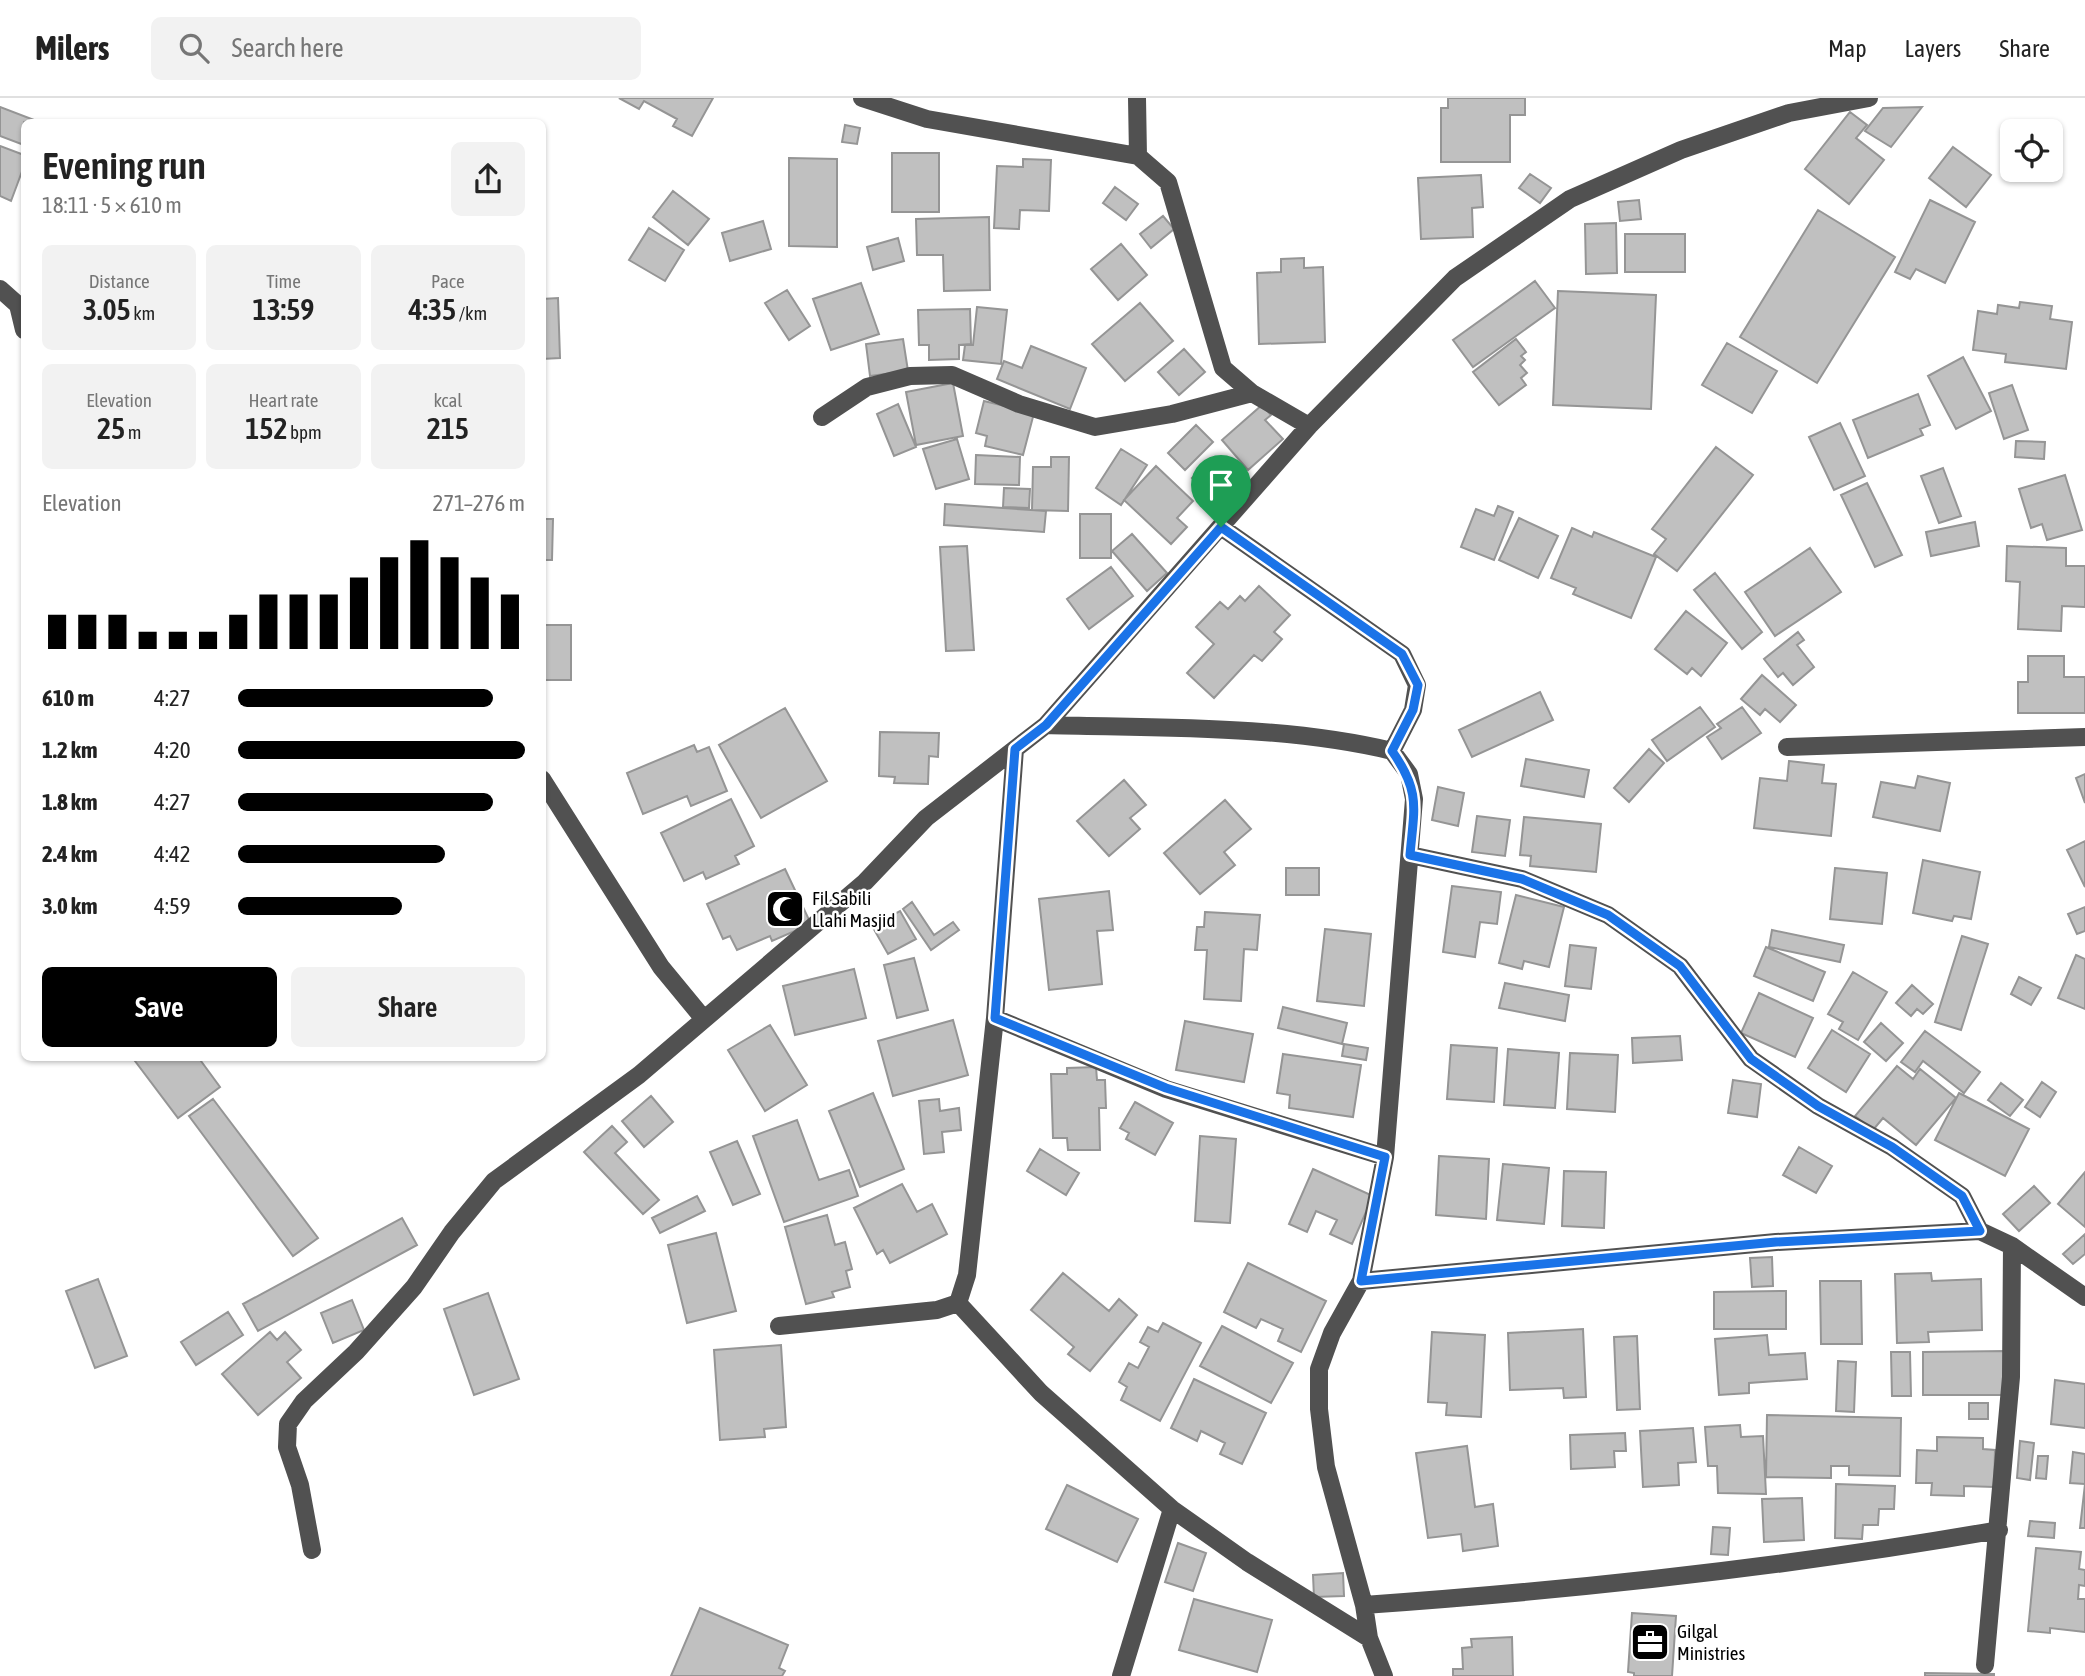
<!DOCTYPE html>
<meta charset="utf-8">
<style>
:root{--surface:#fff;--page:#f2f2f2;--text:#222;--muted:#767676;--line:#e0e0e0;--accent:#000}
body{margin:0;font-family:"Asap Condensed",sans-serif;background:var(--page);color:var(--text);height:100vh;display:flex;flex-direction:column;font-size:26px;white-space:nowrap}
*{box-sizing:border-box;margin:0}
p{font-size:23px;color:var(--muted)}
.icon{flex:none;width:38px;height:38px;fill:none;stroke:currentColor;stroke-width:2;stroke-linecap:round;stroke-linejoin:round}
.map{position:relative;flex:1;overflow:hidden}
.sheet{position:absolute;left:21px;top:21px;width:525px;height:942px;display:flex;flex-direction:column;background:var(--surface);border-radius:10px;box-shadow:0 2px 5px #0004}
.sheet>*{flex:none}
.buttons{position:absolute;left:2000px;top:21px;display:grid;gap:14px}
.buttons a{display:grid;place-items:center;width:63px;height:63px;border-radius:10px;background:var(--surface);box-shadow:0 2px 5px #0004;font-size:35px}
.pin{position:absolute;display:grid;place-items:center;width:60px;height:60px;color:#fff;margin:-72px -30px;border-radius:50% 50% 50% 0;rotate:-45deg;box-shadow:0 0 7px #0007}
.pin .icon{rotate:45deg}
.round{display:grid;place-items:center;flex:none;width:74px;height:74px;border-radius:10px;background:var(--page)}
.summary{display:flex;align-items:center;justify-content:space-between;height:119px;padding:0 21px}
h1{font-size:38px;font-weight:600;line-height:52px}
.stats{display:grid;grid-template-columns:repeat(3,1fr);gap:10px;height:119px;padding:7px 21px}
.stats div{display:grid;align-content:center;border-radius:10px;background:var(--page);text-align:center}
.stats b{font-size:30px;font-weight:600}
.stats small{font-size:19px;font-weight:400}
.stats p{font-size:19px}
.chart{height:196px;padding:14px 21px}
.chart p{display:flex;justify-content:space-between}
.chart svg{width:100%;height:126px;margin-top:7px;stroke:var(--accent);stroke-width:6}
.button{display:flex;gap:14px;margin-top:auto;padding:14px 21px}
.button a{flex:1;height:80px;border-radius:10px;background:var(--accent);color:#fff;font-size:28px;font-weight:600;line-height:80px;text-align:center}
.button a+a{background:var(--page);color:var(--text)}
ul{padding:0 21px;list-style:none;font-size:23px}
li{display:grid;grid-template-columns:112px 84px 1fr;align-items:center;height:52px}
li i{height:18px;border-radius:9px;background:var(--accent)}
header{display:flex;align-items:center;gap:42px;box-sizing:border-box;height:98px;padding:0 35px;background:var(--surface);border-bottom:2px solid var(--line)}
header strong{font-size:33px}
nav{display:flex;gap:38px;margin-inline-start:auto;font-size:24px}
.search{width:490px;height:63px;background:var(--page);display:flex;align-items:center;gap:18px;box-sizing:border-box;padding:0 24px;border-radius:10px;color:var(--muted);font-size:26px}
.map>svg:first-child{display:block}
.building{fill:#c0c0c0;stroke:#959595;stroke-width:2}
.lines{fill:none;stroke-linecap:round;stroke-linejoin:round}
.minor{stroke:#515151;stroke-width:18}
.route-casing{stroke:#fff;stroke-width:14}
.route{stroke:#1a73e8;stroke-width:9}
.labels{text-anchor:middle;stroke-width:5;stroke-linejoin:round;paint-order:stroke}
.poi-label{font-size:19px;fill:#000;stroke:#fff;text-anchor:start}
</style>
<header>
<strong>Milers</strong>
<div class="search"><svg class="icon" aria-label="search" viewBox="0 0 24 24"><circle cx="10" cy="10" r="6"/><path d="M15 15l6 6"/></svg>Search here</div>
<nav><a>Map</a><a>Layers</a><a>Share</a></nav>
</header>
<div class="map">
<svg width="2085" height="1578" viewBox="0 0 2085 1578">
<rect width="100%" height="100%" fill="#fff"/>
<path class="building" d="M619,0H713L692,38L673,28L677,21L644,3L639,11Z
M1448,0H1525V17H1510V64H1441V10H1448Z
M0,9L34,22L24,24V47L0,38Z
M1922,9L1891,49L1865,33L1883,10Z
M1850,14L1867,27L1856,40L1884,62L1849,106L1805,71Z
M845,27L860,30L857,46L842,44Z
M0,48L24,57V68L11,103L0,98Z
M1953,49L1991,77L1966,109L1929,80Z
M892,55H939V114H892Z
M789,60L837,61V149L789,148Z
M1023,61L1051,62L1049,113L1020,112L1019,131L994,130L997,68L1023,69Z
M1530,76L1551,90L1540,105L1519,90Z
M1481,77L1483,109L1472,110L1473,139L1421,141L1418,80Z
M1115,89L1138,106L1126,122L1103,105Z
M673,93L709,121L688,147L653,119Z
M1639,102L1641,121L1620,123L1618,104Z
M1930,102L1975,124L1945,185L1916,171L1910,181L1895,174Z
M1818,112L1895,159L1817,285L1740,239Z
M1163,118L1174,131L1151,150L1140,136Z
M989,119L990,192L944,193L943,157H917L916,121Z
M763,123L771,151L730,163L722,135Z
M1616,125L1617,175L1586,176L1585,126Z
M649,130L684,152L665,183L629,162Z
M1625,136H1685V174H1625Z
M898,140L904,163L873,172L867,149Z
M1121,146L1147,177L1118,202L1091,171Z
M1304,160V170L1323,169L1325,244L1259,246L1257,175L1281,174V161Z
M1535,183L1555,210L1473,269L1453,242Z
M861,185L879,236L831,252L813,201Z
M787,192L810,228L789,242L765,205Z
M1558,193L1656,197L1651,311L1553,307Z
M558,200L560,260L542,261V201Z
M2020,204L2052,208L2050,221L2072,224L2066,271L2005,264L2006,256L1973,252L1978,213L1997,216L1998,207L2019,210Z
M1140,205L1173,243L1125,283L1092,246Z
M977,209L1007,212L1001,266L963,262L965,247H973Z
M970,211L971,246L959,247V261L929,262V247H919L918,212Z
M903,241L908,273L870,278L866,246Z
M1516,241L1526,254L1521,258L1525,262L1520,267L1527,275L1521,280L1526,287L1499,307L1473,274Z
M1727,245L1777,273L1752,315L1702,287Z
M1031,248L1086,270L1070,311L997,281L1004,263L1022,270Z
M1184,251L1205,274L1179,297L1158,274Z
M1963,259L1991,313L1956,331L1928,278Z
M953,285L963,338L916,347L906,294Z
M2012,287L2028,332L2004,341L1989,295Z
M1918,296L1930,327L1920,331L1923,337L1868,360L1853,322Z
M984,303L1034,315L1023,357L985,348L987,338L976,335Z
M898,306L916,349L894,358L877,316Z
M1262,307L1271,317L1265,322L1283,341L1248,372L1222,342Z
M1840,325L1865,378L1834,392L1809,339Z
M1196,327L1213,344L1185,372L1168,355Z
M957,341L969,381L936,391L923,351Z
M2016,343L2045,344L2044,361L2015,359Z
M1716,349L1753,377L1677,473L1654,456L1666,441L1652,431Z
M1121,351L1147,367L1121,407L1096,390Z
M976,357L1020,359L1019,387L975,386Z
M1051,359H1069L1068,413L1032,412L1033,369H1051Z
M1205,367L1235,398L1222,411L1192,380Z
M1156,368L1193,403L1177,420L1187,429L1171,446L1124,402Z
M1943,370L1961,418L1939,425L1921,378Z
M2065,377L2082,432L2047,442L2042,426L2031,430L2019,391Z
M1867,385L1902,457L1875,469L1841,397Z
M1004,390L1030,391L1029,410L1003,409Z
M945,406L1046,413L1044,434L944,427Z
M1498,408L1513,414L1494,462L1461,449L1476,411L1494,418Z
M1080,416H1111V460H1080Z
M1519,420L1558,438L1538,480L1499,462Z
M542,421H553L552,462H542Z
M1975,424L1979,448L1931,458L1926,434Z
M1572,430L1592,439L1594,434L1656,459L1631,520L1573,496L1576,490L1551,480Z
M1132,436L1167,475L1147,493L1112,453Z
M967,448L974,552L946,553L940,449Z
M2007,448L2066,450V468H2085V509L2062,508L2061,533L2018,531L2020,484L2006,483Z
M1810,450L1841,494L1775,538L1745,494Z
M1111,469L1133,498L1089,531L1067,501Z
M1715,475L1762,534L1742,551L1694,492Z
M1259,488L1290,517L1274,534L1282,541L1262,563L1254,557L1214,600L1187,575L1214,546L1196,529L1220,504L1228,511L1240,498L1245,503Z
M1686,513L1727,545L1701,578L1692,570L1687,576L1655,551Z
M542,527H571V582H542Z
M1798,534L1804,542L1797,547L1814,569L1793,587L1783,575L1778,579L1764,561Z
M2028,558H2064V579H2085V615H2018V584H2028Z
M1762,577L1796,607L1780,624L1765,611L1760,617L1741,601Z
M1540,594L1553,622L1472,659L1459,632Z
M1700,609L1715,629L1667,663L1652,642Z
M1742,609L1761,635L1722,661L1707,639L1721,630L1717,626Z
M785,610L827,683L761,720L719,647Z
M880,634L939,635L938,659L929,658L928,686L894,685L895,679L879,678Z
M694,647L697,654L709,649L727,693L691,708L687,698L643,716L627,675Z
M1649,651L1664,665L1629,704L1614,690Z
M1526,661L1589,672L1584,699L1521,688Z
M1789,663L1824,667L1822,685L1836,686L1831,738L1754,730L1760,680L1787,683Z
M2085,676V705L2076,680Z
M1918,678L1950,685L1940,733L1873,719L1881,684L1915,690Z
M1124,682L1146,707L1130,720L1140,731L1109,758L1077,723Z
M1438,689L1464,695L1458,728L1432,722Z
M731,701L754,748L735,758L739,766L706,781L703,774L684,783L661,735Z
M1225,702L1251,731L1224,754L1235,767L1200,796L1164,755Z
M1477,718L1510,722L1505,758L1472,754Z
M1524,719L1601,726L1596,774L1530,768L1531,758L1520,757Z
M2085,743V789L2067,752Z
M1923,762L1980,774L1971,821L1954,818L1952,823L1913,815Z
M1286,770H1319V797H1286Z
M1835,770L1887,775L1882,826L1830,821Z
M785,771L811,826L772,843L770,838L737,852L730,838L723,841L707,806Z
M1452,788L1501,794L1497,826L1480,824L1475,859L1443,854Z
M1109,793L1113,832L1097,833L1102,886L1049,892L1039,801Z
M1516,797L1564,809L1549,869L1524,863L1522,871L1499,865Z
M912,804L934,837L953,824L959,832L931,852L903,811Z
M2085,809V833L2077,836L2068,816Z
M900,813L916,841L888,856L872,828Z
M1205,814L1260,817L1257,852L1244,851L1241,903L1204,901L1207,852H1195L1197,829H1204Z
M1325,831L1371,836L1364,908L1317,903Z
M1772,832L1844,847L1840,864L1769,849Z
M1962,838L1988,846L1961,932L1935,924Z
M1570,847L1596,850L1591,891L1565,888Z
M1766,849L1825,874L1813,903L1754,878Z
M2076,857L2085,861V911L2058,900Z
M914,860L928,912L897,920L884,867Z
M854,871L866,920L795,937L783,888Z
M1853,874L1887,894L1858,942L1839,931L1843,924L1828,916Z
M2019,879L2041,890L2031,907L2011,896Z
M1505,885L1569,897L1565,923L1499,910Z
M1912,887L1933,906L1923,916L1917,911L1911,918L1896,905Z
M1759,895L1813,920L1795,959L1741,935Z
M1283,909L1347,925L1342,946L1278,930Z
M953,922L968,977L893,998L878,943Z
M1185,923L1253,936L1244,984L1176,972Z
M1881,925L1903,945L1886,963L1864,944Z
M770,927L807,987L765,1013L728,952Z
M1832,932L1870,956L1846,994L1808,970Z
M1925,933L1980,974L1964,995L1923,963L1915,974L1901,964Z
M1680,938L1682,962L1633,965L1632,940Z
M1344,946L1368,950L1366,962L1342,958Z
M1451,947L1497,950L1494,1004L1447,1001Z
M1508,951L1559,955L1555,1010L1504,1007Z
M1570,955L1618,957L1615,1014L1567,1011Z
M1283,956L1361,967L1353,1019L1289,1010L1290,997L1277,995Z
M132,959H198L220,989L178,1020Z
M1897,968L1913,981L1920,971L1956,1000L1916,1047L1883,1020L1873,1032L1855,1018Z
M1096,969L1097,982H1105L1106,1010H1099L1100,1052H1068L1067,1040H1053L1051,976H1067V970Z
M1733,982L1761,986L1757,1019L1728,1015Z
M2042,984L2056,994L2040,1019L2025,1009Z
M2001,985L2023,1002L2010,1018L1988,1002Z
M873,995L904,1071L860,1089L829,1013Z
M1959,995L2029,1031L2005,1078L1935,1042Z
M651,998L673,1024L644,1049L622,1023Z
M213,1001L318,1140L293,1158L189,1018Z
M939,1001L940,1013L959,1010L961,1032L942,1034L944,1054L924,1056L919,1003Z
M1135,1004L1173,1025L1155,1057L1126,1041L1129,1035L1120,1030Z
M797,1022L819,1082L849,1072L858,1098L784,1124L753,1038Z
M612,1028L627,1044L615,1055L659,1102L643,1116L584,1054Z
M1200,1038L1236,1041L1230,1125L1195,1123Z
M737,1043L760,1096L733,1107L710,1054Z
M1799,1049L1832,1068L1816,1095L1783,1077Z
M1040,1051L1079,1075L1066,1097L1027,1073Z
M1439,1058L1489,1061L1486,1121L1436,1117Z
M1503,1066L1549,1070L1544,1126L1497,1122Z
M1313,1071L1373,1098L1352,1146L1330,1136L1337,1122L1316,1113L1307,1134L1289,1126Z
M1564,1073L1606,1074L1604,1130L1562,1128Z
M2085,1074V1129L2058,1106Z
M902,1086L917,1114L932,1106L947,1136L890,1165L883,1152L877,1156L854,1110Z
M2034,1088L2050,1105L2019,1133L2003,1116Z
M697,1098L705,1113L660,1135L652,1120Z
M827,1117L835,1147L845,1144L852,1171L846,1173L850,1189L832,1194L834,1199L806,1206L785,1129Z
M402,1120L417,1147L258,1233L243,1206Z
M716,1135L736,1213L687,1225L668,1147Z
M2085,1136V1156L2073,1166L2063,1156Z
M1772,1159L1773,1188L1752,1189L1750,1160Z
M1248,1165L1326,1203L1301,1254L1278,1243L1283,1231L1261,1221L1256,1230L1224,1214Z
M1063,1175L1109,1213L1119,1201L1137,1217L1090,1273L1068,1256L1074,1249L1031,1212Z
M1931,1175L1932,1183L1981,1181L1982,1232L1928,1234L1929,1244L1897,1245L1895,1176Z
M98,1181L127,1258L95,1270L66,1193Z
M1820,1183H1861L1862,1246H1821Z
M1786,1193V1231H1714V1194Z
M488,1195L519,1281L474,1297L444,1211Z
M352,1202L364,1232L333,1245L321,1215Z
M228,1214L243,1237L196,1267L181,1244Z
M1163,1225L1201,1245L1160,1323L1121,1302L1127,1289L1119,1284L1129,1265L1138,1270L1149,1249L1140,1244L1148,1229L1158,1234Z
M1222,1228L1293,1265L1271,1305L1200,1268Z
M1583,1231L1586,1299L1564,1300L1563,1290L1510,1292L1508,1235Z
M270,1234L277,1242L285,1234L301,1252L287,1264L301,1280L258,1317L222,1276Z
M1432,1234L1485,1237L1481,1319L1446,1317L1447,1305L1428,1304Z
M1767,1237L1769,1257L1805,1255L1807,1281L1749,1285V1295L1719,1297L1715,1241Z
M1637,1238L1640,1311L1617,1312L1614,1239Z
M781,1247L786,1329L764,1331L765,1339L720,1342L714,1252Z
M2005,1253L2006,1297H1923V1254Z
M1891,1254H1910L1911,1298H1892Z
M1838,1263L1856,1264L1854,1314L1836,1313Z
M1194,1281L1266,1315L1242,1366L1220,1356L1225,1345L1201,1333L1197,1343L1171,1330Z
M2055,1282L2085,1286V1330L2051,1326Z
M1969,1305H1988V1321H1969Z
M1767,1317L1901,1320L1900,1378L1849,1377V1368H1831V1380L1766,1379Z
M1740,1327L1741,1339L1763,1338L1766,1396L1718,1395L1717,1368H1708L1705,1329Z
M1693,1330L1696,1364L1678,1365L1679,1387L1643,1389L1640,1333Z
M1625,1335L1626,1353H1614L1615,1369L1571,1371L1570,1337Z
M1937,1339L1983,1340V1351L1995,1352L1994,1389L1964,1388V1398L1931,1397L1932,1385H1916L1917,1352L1937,1353Z
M2020,1343L2034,1345L2030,1382L2017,1380Z
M1467,1348L1475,1409L1493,1406L1498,1448L1463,1453L1461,1436L1428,1440L1416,1355Z
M2073,1354L2085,1356V1430H2080L2085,1386L2070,1385Z
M2038,1358H2048L2046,1381L2036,1380Z
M1836,1386L1895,1388L1894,1411H1879L1878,1427H1863L1862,1441L1835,1440Z
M1067,1387L1138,1421L1117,1464L1046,1431Z
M1802,1400L1804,1442L1764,1444L1762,1401Z
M2030,1423L2055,1425L2054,1440L2028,1438Z
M1713,1429L1730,1430L1728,1457L1711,1456Z
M1178,1445L1206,1455L1193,1493L1165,1484Z
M2036,1450L2081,1454L2079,1471L2085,1472V1488L2079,1487L2078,1501H2085V1534L2050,1530V1535L2028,1533Z
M1343,1475L1344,1498L1314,1499L1313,1477Z
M1194,1501L1272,1522L1257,1574L1179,1552Z
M700,1510L788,1547L779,1570L785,1573L782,1578H671Z
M1632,1515L1676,1518L1672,1578H1634V1575L1628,1574Z
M1512,1539L1513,1578H1453V1571H1463L1462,1550L1472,1549L1471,1541Z
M1925,1575L1994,1576V1578H1925Z"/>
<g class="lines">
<path class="minor" d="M862,0L927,21L1138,58L1168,84L1223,270L1252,295L1309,328
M1137,0L1138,58
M0,191L18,207L24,232
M822,319L867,289L910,278L952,277L1019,306L1095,329L1172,316L1252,295
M1221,429L1402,556L1417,587L1413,612L1392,653
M1046,627C1158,630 1284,627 1392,653L1409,676L1414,701L1385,1059L1361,1183L1332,1235L1319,1271V1311L1326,1369L1364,1507L1369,1540
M1787,649L2085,639
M542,681L661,869L703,920
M1410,757L1522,781L1608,817L1680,868L1751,961L1818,1008L1892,1049L1962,1098L1980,1133
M995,920L1166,991L1385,1059
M1361,1183L1776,1144L1980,1133L2012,1148L2085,1199
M958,1205L1041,1295L1172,1411L1247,1464L1369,1540L1384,1578
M779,1228L937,1212L958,1205L967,1177L995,920L1015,651
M312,1452L300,1387L287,1349L288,1326L304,1303L356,1254L414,1189L452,1134L494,1083L639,977L865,784L926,720L1046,627L1309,328L1455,180L1570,101L1681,52L1789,15L1869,0
M1364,1507C1577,1492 1788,1469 1999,1432
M1985,1567L2011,1279L2012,1148
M1121,1578L1172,1411"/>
</g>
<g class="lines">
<g class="route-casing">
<path id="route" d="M1221,429L1402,556L1418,587L1413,612L1392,653C1421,694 1414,710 1410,757L1522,781L1608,817L1680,868L1751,961L1818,1008L1892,1049L1962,1098L1980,1133L1776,1144L1361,1183L1385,1059L1166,990L995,920L1015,651L1046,627Z"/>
</g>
<use href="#route" class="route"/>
</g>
<defs>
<g id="mosque-square" transform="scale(2.0125)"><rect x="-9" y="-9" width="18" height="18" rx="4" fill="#000" stroke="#fff"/><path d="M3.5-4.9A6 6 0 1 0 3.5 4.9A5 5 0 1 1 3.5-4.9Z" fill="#fff"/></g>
<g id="office-square" transform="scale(2.0125)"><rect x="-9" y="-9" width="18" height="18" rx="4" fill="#000" stroke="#fff"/><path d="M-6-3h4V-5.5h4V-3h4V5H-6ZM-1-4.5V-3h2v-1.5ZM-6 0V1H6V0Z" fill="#fff"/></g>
</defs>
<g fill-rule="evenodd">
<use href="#mosque-square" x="785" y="811"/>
<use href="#office-square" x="1650" y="1544"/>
</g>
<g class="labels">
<g class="poi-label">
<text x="812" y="807">Fil Sabili<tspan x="812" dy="22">Llahi Masjid</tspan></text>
<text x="1677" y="1540">Gilgal<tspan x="1677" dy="22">Ministries</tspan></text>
</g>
</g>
</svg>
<div class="buttons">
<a><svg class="icon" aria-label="locate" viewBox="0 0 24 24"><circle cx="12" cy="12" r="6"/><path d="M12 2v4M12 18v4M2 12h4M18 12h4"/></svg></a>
</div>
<div class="pin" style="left:1221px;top:429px;background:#1e9e55"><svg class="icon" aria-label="arrive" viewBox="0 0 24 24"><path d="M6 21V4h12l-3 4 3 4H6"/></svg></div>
<section class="sheet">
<div class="summary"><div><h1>Evening run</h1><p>18:11 · 5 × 610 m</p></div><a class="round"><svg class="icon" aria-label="share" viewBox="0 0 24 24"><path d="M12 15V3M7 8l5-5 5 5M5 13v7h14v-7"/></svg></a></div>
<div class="stats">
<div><p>Distance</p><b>3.05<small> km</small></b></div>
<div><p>Time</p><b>13:59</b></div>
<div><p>Pace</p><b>4:35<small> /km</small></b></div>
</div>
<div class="stats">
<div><p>Elevation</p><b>25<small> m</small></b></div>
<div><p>Heart rate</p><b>152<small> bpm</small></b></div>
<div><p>kcal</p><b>215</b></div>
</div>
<div class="chart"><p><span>Elevation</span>271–276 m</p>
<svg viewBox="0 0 160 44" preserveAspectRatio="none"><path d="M5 44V32M15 44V32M25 44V32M35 44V38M45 44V38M55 44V38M65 44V32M75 44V25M85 44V25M95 44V25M105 44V19M115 44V12M125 44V6M135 44V12M145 44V19M155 44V25"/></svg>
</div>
<ul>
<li><b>610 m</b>4:27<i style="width:89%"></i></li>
<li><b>1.2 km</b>4:20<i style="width:100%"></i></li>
<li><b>1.8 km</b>4:27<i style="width:89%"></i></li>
<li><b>2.4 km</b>4:42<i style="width:72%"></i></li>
<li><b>3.0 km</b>4:59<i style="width:57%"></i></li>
</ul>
<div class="button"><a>Save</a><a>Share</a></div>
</section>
</div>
